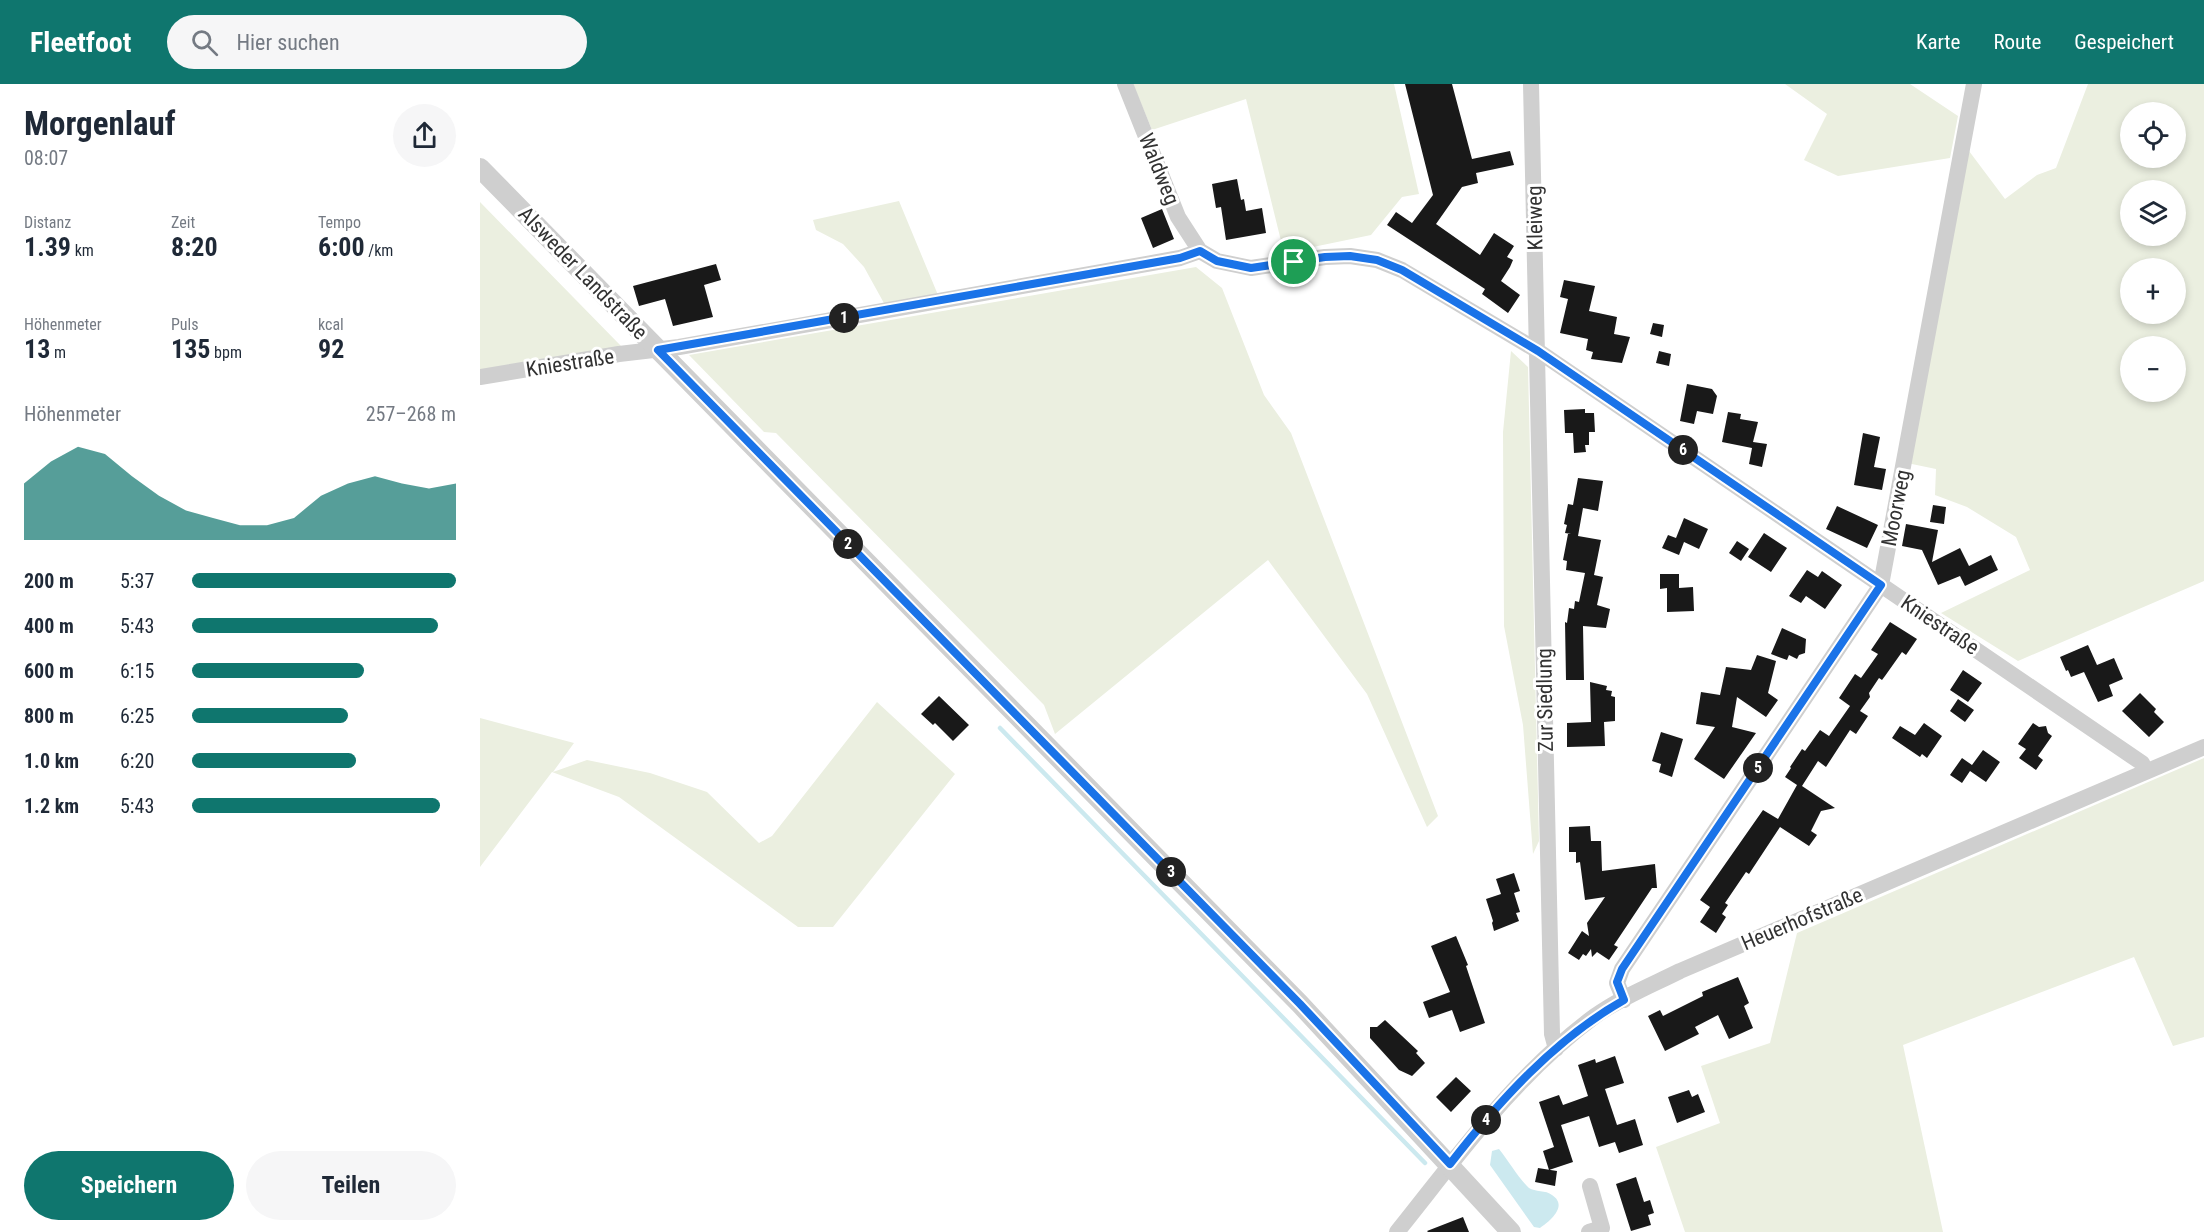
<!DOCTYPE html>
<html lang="de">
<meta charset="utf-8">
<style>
:root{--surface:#fff;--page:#f6f6f7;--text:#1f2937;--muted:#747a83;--accent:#0f766e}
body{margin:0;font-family:"Roboto Condensed",sans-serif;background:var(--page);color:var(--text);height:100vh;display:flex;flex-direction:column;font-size:22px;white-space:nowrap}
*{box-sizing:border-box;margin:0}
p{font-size:20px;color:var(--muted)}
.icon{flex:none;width:33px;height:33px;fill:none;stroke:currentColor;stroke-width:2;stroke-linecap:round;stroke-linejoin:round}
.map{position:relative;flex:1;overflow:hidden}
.details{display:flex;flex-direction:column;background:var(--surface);width:480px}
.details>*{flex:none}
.controls{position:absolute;left:1640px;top:18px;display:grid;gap:12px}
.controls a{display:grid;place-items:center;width:66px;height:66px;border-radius:50%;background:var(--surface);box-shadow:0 3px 9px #0003;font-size:30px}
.pin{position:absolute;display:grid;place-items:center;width:51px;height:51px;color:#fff;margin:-26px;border:3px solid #fff;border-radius:50%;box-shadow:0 2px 6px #0007}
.km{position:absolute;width:30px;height:30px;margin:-15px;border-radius:50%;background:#222;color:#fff;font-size:16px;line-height:30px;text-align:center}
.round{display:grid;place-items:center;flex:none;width:63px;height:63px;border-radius:32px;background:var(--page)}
.overview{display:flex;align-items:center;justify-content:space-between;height:102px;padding:0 24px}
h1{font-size:33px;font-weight:700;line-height:45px}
.metrics{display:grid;grid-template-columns:repeat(3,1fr);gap:9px;height:102px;padding:6px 24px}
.metrics div{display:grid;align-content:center}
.metrics b{font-size:26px;font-weight:700}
.metrics small{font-size:16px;font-weight:400}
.metrics p{font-size:16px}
.chart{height:168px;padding:12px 24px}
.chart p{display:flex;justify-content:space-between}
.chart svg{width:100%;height:108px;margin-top:6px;fill:var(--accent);opacity:.7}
.primary-button{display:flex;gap:12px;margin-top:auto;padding:12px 24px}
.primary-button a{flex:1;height:69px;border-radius:36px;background:var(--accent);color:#fff;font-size:24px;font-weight:700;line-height:69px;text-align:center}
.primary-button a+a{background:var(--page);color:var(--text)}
ul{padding:0 24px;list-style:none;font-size:20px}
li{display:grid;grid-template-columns:96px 72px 1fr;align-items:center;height:45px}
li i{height:15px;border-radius:8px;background:var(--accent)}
header{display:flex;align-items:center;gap:36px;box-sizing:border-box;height:84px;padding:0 30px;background:var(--accent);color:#fff}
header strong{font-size:28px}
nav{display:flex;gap:33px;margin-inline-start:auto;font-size:21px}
.search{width:420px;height:54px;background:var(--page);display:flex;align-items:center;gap:15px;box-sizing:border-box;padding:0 21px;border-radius:33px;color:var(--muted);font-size:22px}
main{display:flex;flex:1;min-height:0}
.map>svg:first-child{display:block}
.green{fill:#ebefe0;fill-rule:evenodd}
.water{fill:#cce9ef}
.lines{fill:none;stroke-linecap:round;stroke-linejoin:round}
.stream{stroke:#cce9ef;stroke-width:4.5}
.building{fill:#191919}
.minor{stroke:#cfcfcf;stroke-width:16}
.tertiary{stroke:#cfcfcf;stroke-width:20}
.route-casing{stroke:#fff;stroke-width:12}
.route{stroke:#1a73e8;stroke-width:8}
.labels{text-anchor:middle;stroke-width:6;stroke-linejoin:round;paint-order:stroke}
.street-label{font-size:21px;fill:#323232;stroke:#fff}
</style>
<header>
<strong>Fleetfoot</strong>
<div class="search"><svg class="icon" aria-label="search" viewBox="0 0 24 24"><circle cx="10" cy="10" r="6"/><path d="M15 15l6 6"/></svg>Hier suchen</div>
<nav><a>Karte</a><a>Route</a><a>Gespeichert</a></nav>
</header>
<main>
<section class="details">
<div class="overview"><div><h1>Morgenlauf</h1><p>08:07</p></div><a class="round"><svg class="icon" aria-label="share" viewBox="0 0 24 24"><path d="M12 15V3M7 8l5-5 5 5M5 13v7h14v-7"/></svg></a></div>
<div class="metrics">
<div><p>Distanz</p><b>1.39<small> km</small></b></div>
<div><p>Zeit</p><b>8:20</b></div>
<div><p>Tempo</p><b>6:00<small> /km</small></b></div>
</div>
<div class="metrics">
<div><p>Höhenmeter</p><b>13<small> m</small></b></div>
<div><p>Puls</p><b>135<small> bpm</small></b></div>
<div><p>kcal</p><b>92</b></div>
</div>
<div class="chart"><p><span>Höhenmeter</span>257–268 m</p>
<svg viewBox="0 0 160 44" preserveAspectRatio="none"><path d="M0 44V21L10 12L20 6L30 9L40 18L50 26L60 32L70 35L80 38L90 38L100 35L110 26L120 21L130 18L140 21L150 23L160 21V44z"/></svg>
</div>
<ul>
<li><b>200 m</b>5:37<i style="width:100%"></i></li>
<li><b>400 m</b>5:43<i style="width:93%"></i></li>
<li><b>600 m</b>6:15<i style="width:65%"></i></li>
<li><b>800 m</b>6:25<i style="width:59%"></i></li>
<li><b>1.0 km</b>6:20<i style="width:62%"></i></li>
<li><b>1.2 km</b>5:43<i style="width:94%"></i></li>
</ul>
<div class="primary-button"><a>Speichern</a><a>Teilen</a></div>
</section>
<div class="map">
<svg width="1724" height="1148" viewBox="0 0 1724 1148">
<rect width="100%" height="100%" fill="#fff"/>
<path class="green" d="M653,0H914L939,110L922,113L891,151L804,169L766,15L672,46Z
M1305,0H1430L1478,32L1470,74L1358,92L1324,76L1347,30Z
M1608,0H1724V497L1538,577L1461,529L1550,486L1536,453L1487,423L1455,411L1456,385L1427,379L1489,67L1525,115L1557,91L1576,84ZM1650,28H1695V74H1650ZM1650,106H1695V152H1650ZM1650,184H1695V230H1650ZM1650,262H1695V308H1650Z
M419,117L458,211L405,221L384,183L363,160L336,146L333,136Z
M0,118L142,263L0,286Z
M716,183L742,204L784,311L811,349L958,732L947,743L887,610L788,476L575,650L564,621L296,349L284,348L209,271Z
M1031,267L1048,283L1059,757L1053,770L1043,641L1024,542L1023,348Z
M397,618L475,690L353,843H318L139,713L72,688L0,783V634L94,659L73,688L107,676L170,689L227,708L279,759L292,752Z
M1724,674V953L1693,962L1654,873L1423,961L1463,1148H1205L1176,1063L1240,1039L1221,982L1290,959L1317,849Z"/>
<path class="water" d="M1019,1065C1028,1076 1039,1095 1049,1104C1055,1108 1066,1106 1072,1111C1089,1122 1069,1138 1060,1144L1054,1143L1010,1081L1012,1067Z"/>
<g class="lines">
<path class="stream" d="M520,644L945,1079"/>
</g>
<path class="building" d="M925,0H972L992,75L1030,67L1034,81L996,89L998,99L982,103L956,140L1000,171L1014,149L1034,162L1027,173L1033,176L1030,183L1021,197L1040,211L1028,229L1002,210L1005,205L907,141L916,128L932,139L953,111Z
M757,95L761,116L764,115L766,127L782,124L786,149L746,156L741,123L736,124L732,100Z
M682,125L694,155L673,164L661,134Z
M236,180L241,196L224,201L233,233L193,242L185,215L159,222L153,202Z
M1084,196L1115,202L1109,227L1137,233L1134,250L1150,253L1142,279L1111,275L1113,268L1106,266L1108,255L1080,249L1088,215L1080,213Z
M1173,239L1184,241L1182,253L1170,250Z
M1179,267L1191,270L1189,282L1176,279Z
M1207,300L1232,305L1237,312L1233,330L1217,327L1214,340L1200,337Z
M1105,325V329H1114L1115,348H1109V361H1105L1106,368L1094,369L1093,349H1085L1084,326Z
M1248,328L1261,330L1260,335L1278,338L1273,358L1287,360L1282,383L1269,380L1272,364L1242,358Z
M1383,349L1400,353L1394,383L1406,385L1402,406L1374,401Z
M1098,394L1123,397L1118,427L1103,424L1098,452L1121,456L1114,491L1123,493L1117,521L1130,525L1126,544L1103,542L1104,596H1086L1085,538L1087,539L1089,524L1094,525L1095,517L1099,518L1105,489L1086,486L1087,477L1083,476L1088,450H1091L1085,449L1087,441L1084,440L1088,420L1093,421Z
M1453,421L1466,423L1464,440L1450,438Z
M1357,422L1398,441L1387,464L1346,445Z
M1204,434L1228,445L1219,465L1204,458L1199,471L1182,464L1188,451L1196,454Z
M1426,440L1458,446L1452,478L1480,464L1489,482L1511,471L1518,486L1485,502L1480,492L1458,501L1442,466L1422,462Z
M1284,449L1307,464L1291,488L1268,473Z
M1257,457L1269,465L1261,477L1249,469Z
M1327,486L1338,493L1342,487L1362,501L1345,525L1326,512L1321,519L1309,512Z
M1180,490H1199V504L1213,503L1214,527L1187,528V504L1180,505Z
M1410,538L1437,555L1426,571L1422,568L1405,592L1402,596L1399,594L1389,609L1390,613L1380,627L1388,632L1376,650L1370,646L1346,683L1338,677L1322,702L1355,724L1341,727L1331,747L1337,751L1329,762L1300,743L1269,790L1266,788L1245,819L1248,821L1242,830L1246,833L1236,849L1220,838L1230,823L1220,816L1283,726L1298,735L1317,701L1305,693L1311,684L1310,683L1322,665L1325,667L1340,646L1349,652L1370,622L1359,614L1375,590L1381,594L1398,570L1391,566Z
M1302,544L1326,555L1325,569L1319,571L1317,575L1309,571L1307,576L1291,570Z
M1608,561L1617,581L1634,574L1643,595L1629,601L1633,612L1618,618L1604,588L1591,593L1588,586L1586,587L1580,573Z
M1277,571L1296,577L1288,609L1298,616L1286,633L1257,613L1252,643L1276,649L1244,695L1214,675L1235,643L1216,640L1221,608L1240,611L1246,583L1271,586Z
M1483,586L1502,599L1488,618L1470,606Z
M1110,598L1127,602L1126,606L1132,607L1131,612L1135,613V637L1124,638L1125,662L1087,663V639L1111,638Z
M1660,609L1676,625L1674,628L1684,638L1669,653L1642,627Z
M459,612L489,641L473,657L455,639L453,641L441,630Z
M1478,615L1494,626L1485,638L1470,627Z
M1444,639L1462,652L1447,674L1442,670L1440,673L1412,654L1420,642L1435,651Z
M1553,639L1559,643L1566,642L1568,649L1572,652L1558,672L1563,676L1556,686L1539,674L1546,665L1538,660Z
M1181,648L1203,655L1192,693L1179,688L1181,680L1172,677Z
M1503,666L1520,678L1506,698L1490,687L1482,699L1470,691L1482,674L1492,681Z
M1110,742L1111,757H1121L1122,787L1175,780L1177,804H1172L1134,861L1138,863L1129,876L1117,868L1112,873L1111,865L1106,872L1103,870L1099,876L1088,869L1102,847L1109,852L1107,839L1125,813L1105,816L1100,778L1096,779V768H1089V743Z
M1034,789L1040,807L1034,809L1040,828L1036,829L1039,837L1014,847L1012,839L1013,837L1006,815L1021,810L1016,795Z
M976,852L988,881L986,882L1005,939L980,948L972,926L949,934L943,918L970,908L951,862Z
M1258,893L1269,919L1264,922L1273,944L1249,955L1238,931L1215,943L1219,950L1185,967L1168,932L1180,926L1183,932L1223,912L1222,908Z
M905,936L938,967L936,969L945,979L932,992L919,986L890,954V943H897Z
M1135,972L1144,999L1125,1005L1137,1041L1155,1035L1163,1061L1139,1069L1135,1058L1119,1063L1109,1032L1081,1041L1093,1078L1069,1086L1063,1067L1074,1063L1059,1018L1079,1011L1083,1021L1108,1012L1098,981L1115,975L1116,979Z
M976,993L991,1007L971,1028L956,1013Z
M1209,1006L1212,1013L1218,1010L1225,1028L1197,1039L1188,1013Z
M1058,1084L1077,1087L1075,1102L1055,1098Z
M1156,1093L1164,1118L1170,1116L1174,1129L1168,1131L1171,1141L1151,1147L1136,1100Z
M983,1133L989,1148H948L947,1147Z"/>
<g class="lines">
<path class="minor" d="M645,0L698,133L720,167L737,177L771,184L845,173L870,172L897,176L922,186L1058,267L1662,679L1666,687
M1051,0L1072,950L1076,965
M0,293L139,270L199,263L700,174L720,167
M1144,916L1137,899L1142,885L1401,501L1494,0
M917,1148C978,1072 1035,991 1115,932C1140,914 1172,901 1200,887L1724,663
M1109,1148L1122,1144L1110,1102"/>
<path class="tertiary" d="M0,84L820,920L1031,1148"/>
</g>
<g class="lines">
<g class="route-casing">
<path id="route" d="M720,167L737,177L771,184L845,173L870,172L897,176L922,186L1058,267L1401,501L1142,885L1137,898L1144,916C1075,955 1018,1018 970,1080L820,920L178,266L700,174Z"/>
</g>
<use href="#route" class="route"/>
</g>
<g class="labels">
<g class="street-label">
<text transform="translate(679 85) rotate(68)" y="7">Waldweg</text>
<text transform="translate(1055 134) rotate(-91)" y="7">Kleiweg</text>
<text transform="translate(103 189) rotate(46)" y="7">Alsweder Landstraße</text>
<text transform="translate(90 279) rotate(-9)" y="7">Kniestraße</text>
<text transform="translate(1416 424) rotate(-79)" y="7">Moorweg</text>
<text transform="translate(1460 541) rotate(34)" y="7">Kniestraße</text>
<text transform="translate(1065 616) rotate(-91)" y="7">Zur Siedlung</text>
<text transform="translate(1322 835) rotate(-23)" y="7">Heuerhofstraße</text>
</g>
</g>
</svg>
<div class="controls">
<a><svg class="icon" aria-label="locate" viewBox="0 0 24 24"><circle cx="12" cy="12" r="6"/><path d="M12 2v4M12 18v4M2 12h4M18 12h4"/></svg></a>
<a><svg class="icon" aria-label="layers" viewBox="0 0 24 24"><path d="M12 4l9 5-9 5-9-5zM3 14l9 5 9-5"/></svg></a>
<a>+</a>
<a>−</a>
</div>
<div class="pin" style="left:814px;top:178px;background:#1e9e55"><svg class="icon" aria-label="arrive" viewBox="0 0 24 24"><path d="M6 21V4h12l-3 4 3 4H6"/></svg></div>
<b class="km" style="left:364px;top:234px">1</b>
<b class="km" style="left:368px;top:460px">2</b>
<b class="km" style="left:691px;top:788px">3</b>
<b class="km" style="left:1006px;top:1036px">4</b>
<b class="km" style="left:1278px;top:684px">5</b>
<b class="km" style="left:1203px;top:366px">6</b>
</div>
</main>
